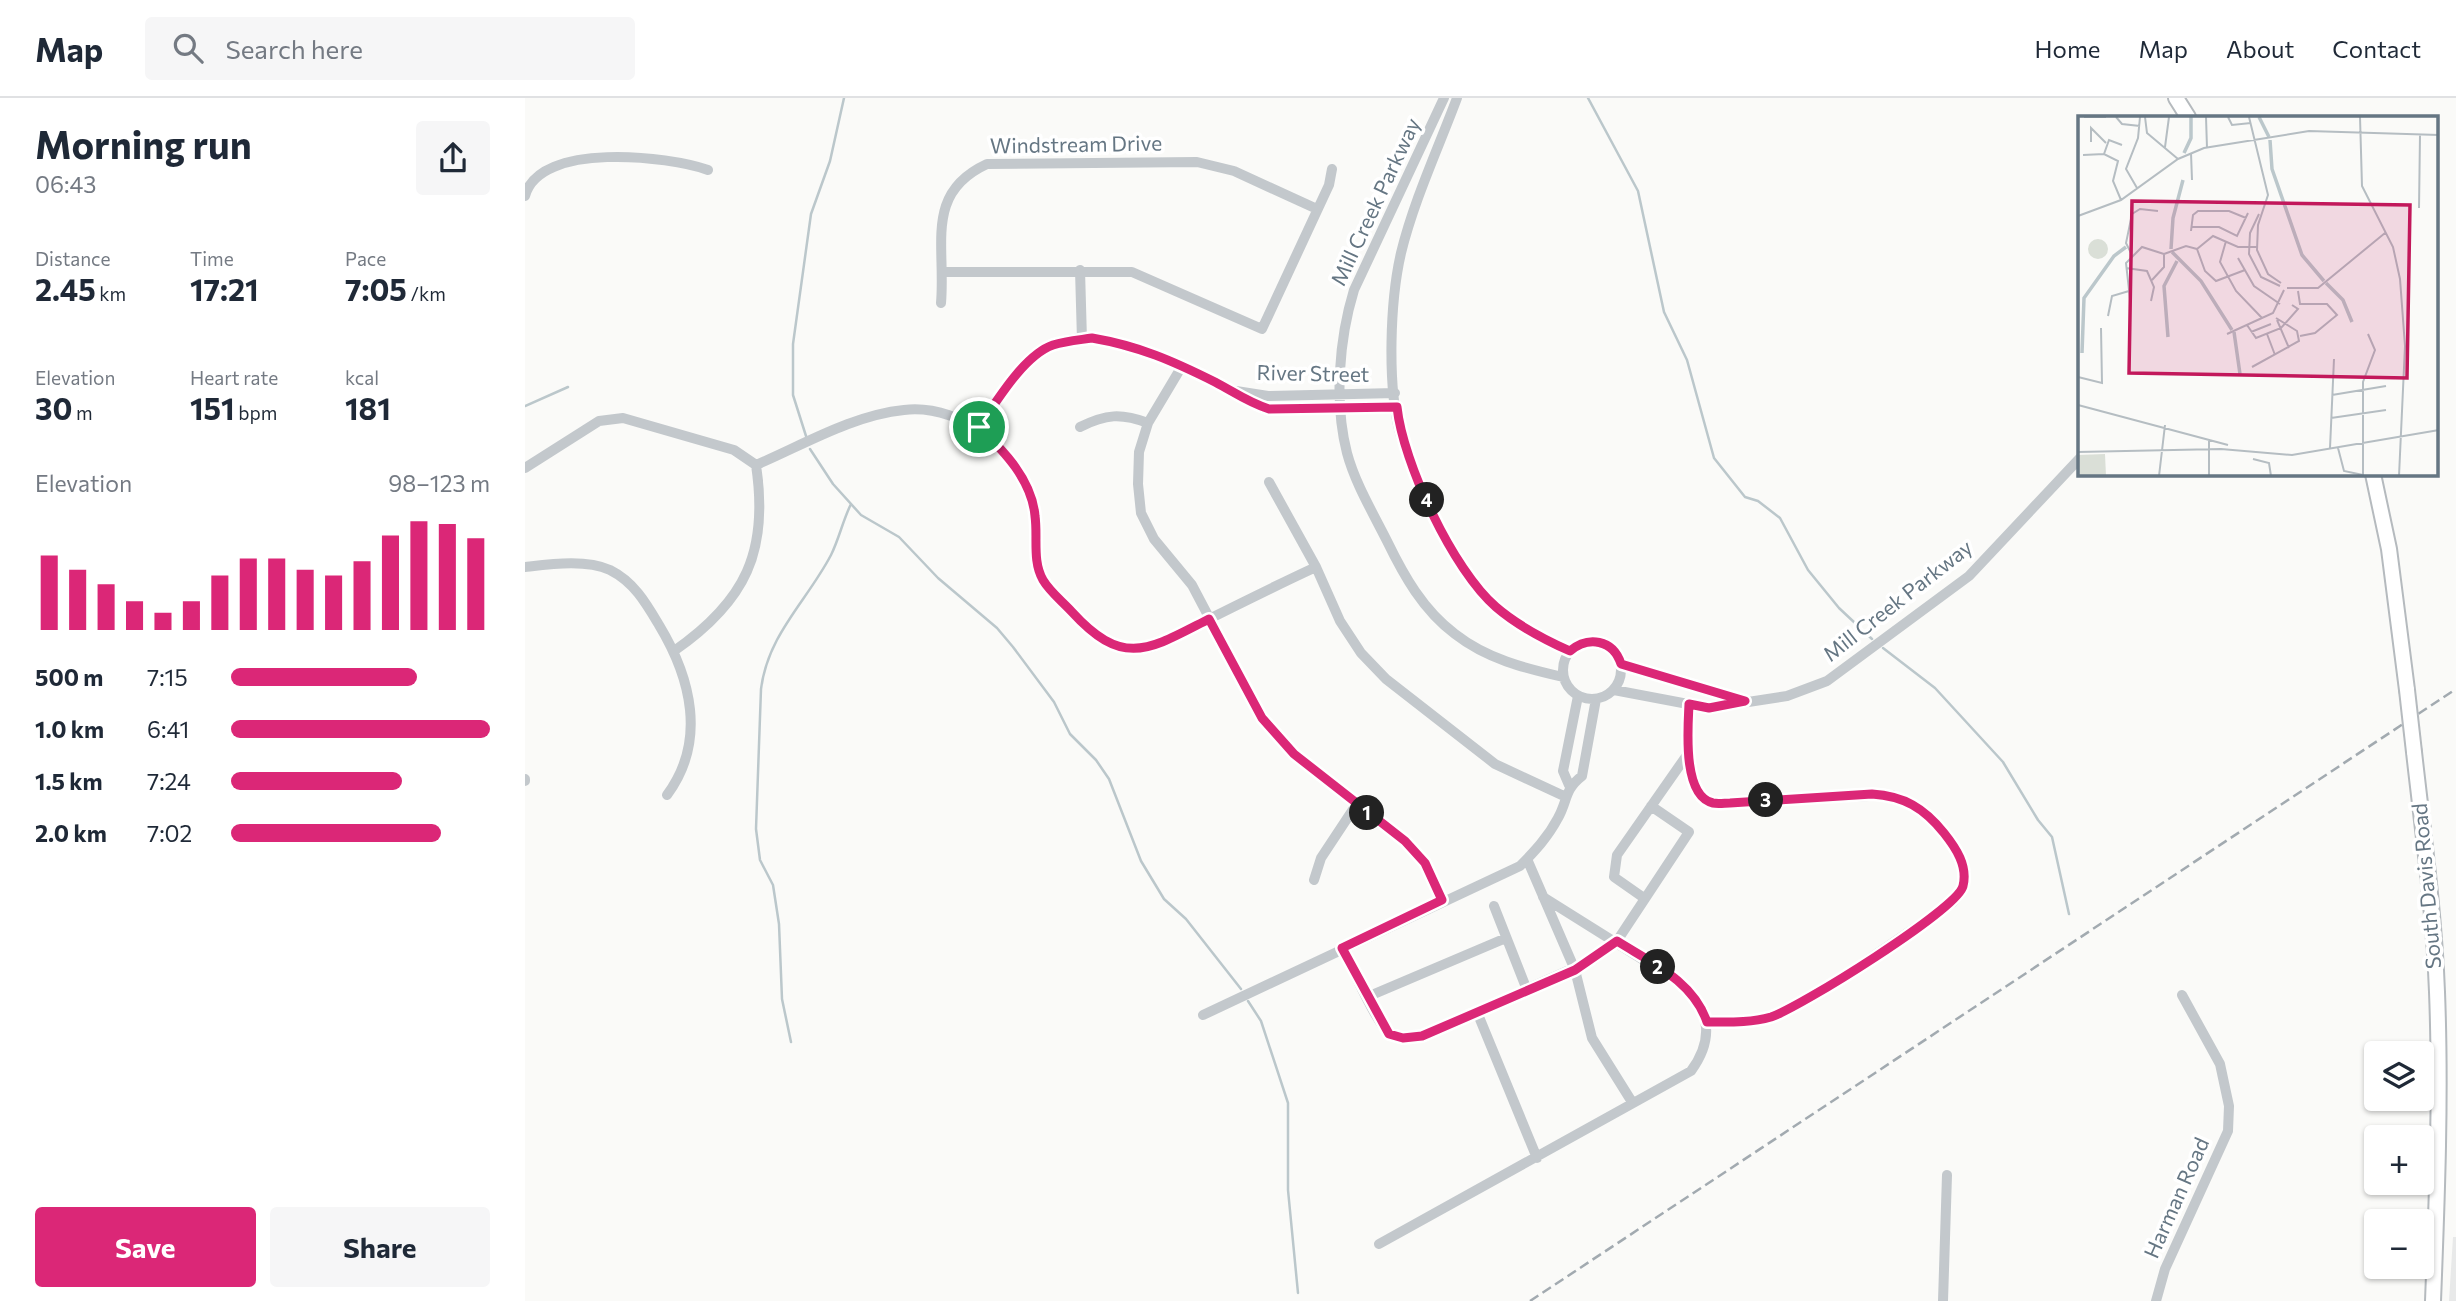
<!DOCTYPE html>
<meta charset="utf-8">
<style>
:root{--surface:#fff;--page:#f6f6f7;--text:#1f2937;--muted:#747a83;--line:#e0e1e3;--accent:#db2777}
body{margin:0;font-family:Commissioner,sans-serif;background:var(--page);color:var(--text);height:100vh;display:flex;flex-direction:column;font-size:26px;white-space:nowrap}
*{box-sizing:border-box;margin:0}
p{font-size:23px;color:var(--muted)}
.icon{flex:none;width:38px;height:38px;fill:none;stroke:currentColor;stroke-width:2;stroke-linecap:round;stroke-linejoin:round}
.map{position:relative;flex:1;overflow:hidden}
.sheet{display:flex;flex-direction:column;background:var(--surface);width:525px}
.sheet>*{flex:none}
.tools{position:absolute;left:1839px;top:943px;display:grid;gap:14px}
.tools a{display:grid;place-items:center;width:70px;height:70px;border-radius:7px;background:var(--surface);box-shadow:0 2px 5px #0004;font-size:35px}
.pin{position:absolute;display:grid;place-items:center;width:60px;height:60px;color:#fff;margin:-30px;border:4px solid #fff;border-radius:50%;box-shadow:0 2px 7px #0007}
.km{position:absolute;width:35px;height:35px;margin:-18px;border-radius:50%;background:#222;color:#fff;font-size:19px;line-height:35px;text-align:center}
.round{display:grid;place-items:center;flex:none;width:74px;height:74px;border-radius:7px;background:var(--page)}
.head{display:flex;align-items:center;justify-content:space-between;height:119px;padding:0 35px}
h1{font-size:38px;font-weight:700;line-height:52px}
.figures{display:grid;grid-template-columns:repeat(3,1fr);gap:10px;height:119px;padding:7px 35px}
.figures div{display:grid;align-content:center}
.figures b{font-size:30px;font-weight:700}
.figures small{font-size:19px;font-weight:400}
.figures p{font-size:19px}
.chart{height:196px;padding:14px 35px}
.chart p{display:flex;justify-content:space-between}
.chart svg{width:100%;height:126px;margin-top:7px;stroke:var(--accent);stroke-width:6}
.action{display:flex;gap:14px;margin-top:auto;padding:14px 35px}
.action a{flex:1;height:80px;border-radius:7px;background:var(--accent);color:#fff;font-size:28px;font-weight:700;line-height:80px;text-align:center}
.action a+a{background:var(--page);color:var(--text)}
ul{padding:0 35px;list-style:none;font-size:23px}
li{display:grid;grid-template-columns:112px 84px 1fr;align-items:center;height:52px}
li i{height:18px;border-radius:9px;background:var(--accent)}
header{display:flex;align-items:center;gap:42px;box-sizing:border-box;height:98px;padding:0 35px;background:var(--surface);border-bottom:2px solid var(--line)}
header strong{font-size:33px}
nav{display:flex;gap:38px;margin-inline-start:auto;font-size:24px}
.search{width:490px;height:63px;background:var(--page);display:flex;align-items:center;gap:18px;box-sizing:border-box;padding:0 24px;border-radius:7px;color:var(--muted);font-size:26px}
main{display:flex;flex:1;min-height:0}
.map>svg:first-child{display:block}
.built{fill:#e8e9e9}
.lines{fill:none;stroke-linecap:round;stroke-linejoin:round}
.stream{stroke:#bbc7cb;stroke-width:2.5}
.major-casing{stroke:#b5babe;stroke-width:18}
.minor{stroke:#c3c8cc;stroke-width:10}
.major{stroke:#fff;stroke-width:14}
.rail{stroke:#a2aab0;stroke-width:2.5;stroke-dasharray:10 5;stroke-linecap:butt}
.major-bridge-casing{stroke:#b5babe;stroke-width:18;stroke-linecap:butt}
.major-bridge{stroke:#fff;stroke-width:14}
.route-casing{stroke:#fff;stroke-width:14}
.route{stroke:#db2777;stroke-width:9}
.labels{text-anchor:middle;stroke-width:7;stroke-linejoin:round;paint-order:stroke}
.street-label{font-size:21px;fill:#657683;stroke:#fff}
.inset-river{fill:none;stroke:#bbc7cb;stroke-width:3.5}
.inset-road{fill:none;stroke:#b5bdc2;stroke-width:2}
.view{fill:#c2185b;fill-opacity:0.15;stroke:#c2185b;stroke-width:3.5}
.inset-edge{fill:none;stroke:#657683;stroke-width:3.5}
</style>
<header>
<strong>Map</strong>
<div class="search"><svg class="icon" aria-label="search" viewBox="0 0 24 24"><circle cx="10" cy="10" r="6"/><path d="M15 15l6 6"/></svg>Search here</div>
<nav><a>Home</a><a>Map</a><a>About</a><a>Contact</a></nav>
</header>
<main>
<section class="sheet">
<div class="head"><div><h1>Morning run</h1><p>06:43</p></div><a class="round"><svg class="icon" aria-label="share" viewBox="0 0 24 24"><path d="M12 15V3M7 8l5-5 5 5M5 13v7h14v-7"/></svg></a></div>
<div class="figures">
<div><p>Distance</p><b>2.45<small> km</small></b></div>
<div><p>Time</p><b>17:21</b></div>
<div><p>Pace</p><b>7:05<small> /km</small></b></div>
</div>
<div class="figures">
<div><p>Elevation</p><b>30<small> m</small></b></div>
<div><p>Heart rate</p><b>151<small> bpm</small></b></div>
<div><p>kcal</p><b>181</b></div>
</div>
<div class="chart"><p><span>Elevation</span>98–123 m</p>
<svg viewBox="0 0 160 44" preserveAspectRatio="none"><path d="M5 44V18M15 44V23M25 44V28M35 44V34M45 44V38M55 44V34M65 44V25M75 44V19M85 44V19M95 44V23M105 44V25M115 44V20M125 44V11M135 44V6M145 44V7M155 44V12"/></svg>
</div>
<ul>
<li><b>500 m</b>7:15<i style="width:72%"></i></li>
<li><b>1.0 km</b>6:41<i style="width:100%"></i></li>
<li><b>1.5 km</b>7:24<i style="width:66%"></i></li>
<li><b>2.0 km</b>7:02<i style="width:81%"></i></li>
</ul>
<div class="action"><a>Save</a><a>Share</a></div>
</section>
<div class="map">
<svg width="1931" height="1203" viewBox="0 0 1931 1203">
<rect width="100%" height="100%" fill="#fafaf8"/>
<path class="built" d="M1928,1139H1931V1203H1924Z"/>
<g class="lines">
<path class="stream" d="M1063,0L1113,93L1139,214L1162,262L1189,360L1220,399L1233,403L1255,420L1283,472L1314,510L1347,541
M0,308L43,289
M281,338L268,297V246L286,116L305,63L319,0
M285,351L308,386L336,417L374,439L413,480L472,530L488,549L529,604L545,636L571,662L584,681L616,763L639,801L661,821L716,891
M1358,550L1410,590L1478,664L1513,722L1527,739L1544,816
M723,903L736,923L763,1005V1092L773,1195
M266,944L257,901L254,826L248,787L235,762L231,731L236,591C243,536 282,503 306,457C314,441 318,422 326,406"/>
<g class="major-casing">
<path id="major" d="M1651,0L1663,19
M1848,376L1864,451L1882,592
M1889,654C1898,734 1909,813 1912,894C1916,996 1912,1100 1908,1203"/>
</g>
<path class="minor" d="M919,0L829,192C814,241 809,304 822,355C830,385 848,415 862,443C879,478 898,512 930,536C962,561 999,570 1038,579
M932,0C913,51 889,102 876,155C865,203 862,287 875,335C886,373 905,411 925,446C938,467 950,489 968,506C989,527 1017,541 1045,553
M0,98C14,43 144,58 183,72
M555,172L557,242
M418,174H607L737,231L804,87L807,71
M416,205C421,147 399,95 462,66L672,64L709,73L792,111
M657,268L623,325L614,354L613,386L616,415L629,441L667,487L737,620L769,656L880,743L900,765L917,802
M711,293L743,298L870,295
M454,329C473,300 493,266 524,249C570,224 640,259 682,280C703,291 722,304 744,311L872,309
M555,329C581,316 596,315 623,325
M231,367C278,347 328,317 379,312C439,305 505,358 510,419C512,439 507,462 518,482C522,489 530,495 536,501C558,526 581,556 618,551C637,549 659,534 676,525C714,506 752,487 791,469
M0,370L74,323L98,320L209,352L231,367C244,453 221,503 149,553
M744,384L791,469L815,523L836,555L861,581L970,666L1041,699
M0,469C26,466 61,461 85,472C109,484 121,505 134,527C166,580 182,643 142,697
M1038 572a29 29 0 1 1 58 0a29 29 0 1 1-58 0Z
M1095,566L1217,602
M1089,592L1184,610L1262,598L1302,583L1444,478L1555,360
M1164,606C1163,636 1155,689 1188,705L1367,697C1396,707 1453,755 1438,791C1436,796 1431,800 1428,804L1290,898L1249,918L1228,923L1182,924
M0,681V683
M1044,687L1038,673L1053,598
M1002,761L1050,872L1067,940L1107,1004
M789,782L796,760L831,707
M1119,800L1089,779L1092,757L1162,657
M969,808L1002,892
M817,850C826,867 852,927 865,936C873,942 887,939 897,938L1069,861L1092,843L1164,734L1126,708
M842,899L981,840
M952,914L1012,1060
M678,917L995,768C1010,753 1023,739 1033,720C1043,702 1039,692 1057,678L1071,601
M854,1146L1166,973C1188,943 1186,915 1160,888L1018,799
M1418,1203L1422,1077
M1631,1203L1640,1171L1703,1033L1704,1008L1695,966L1657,897"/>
<use href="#major" class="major"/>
<path class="rail" d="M1005,1203L1931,591"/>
<g class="major-bridge-casing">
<path id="major-bridge" d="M1882,592L1889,654"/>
</g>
<use href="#major-bridge" class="major-bridge"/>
</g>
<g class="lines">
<g class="route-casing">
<path id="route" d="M567,240C614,248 648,263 690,284C709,294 724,305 744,311L872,309C878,365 928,472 971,509C993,528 1018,541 1045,553C1063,538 1088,541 1096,566L1220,603L1184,610L1164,606C1163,629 1157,698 1188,705C1193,706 1200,705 1205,705L1347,696C1379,698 1399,710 1419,735C1431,750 1443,768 1438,788C1433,811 1274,910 1246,919C1225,925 1204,924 1182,924C1168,883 1127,865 1092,843L1050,872L897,938L878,940L864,936L817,850L917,802L900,765L880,743L769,656L737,620L684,521C625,551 599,571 547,514C538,504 525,494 518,482C507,463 513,439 510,418C507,382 479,353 454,329C471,304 499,257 528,247C541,243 554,242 567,240Z"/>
</g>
<use href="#route" class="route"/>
</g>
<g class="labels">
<g class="street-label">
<text transform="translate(551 47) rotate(-1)" y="7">Windstream Drive</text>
<text transform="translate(851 104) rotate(-65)" y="7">Mill Creek Parkway</text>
<text transform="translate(788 276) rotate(1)" y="7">River Street</text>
<text transform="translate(1373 503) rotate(-38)" y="7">Mill Creek Parkway</text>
<text transform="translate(1902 788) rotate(-95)" y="7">South Davis Road</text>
<text transform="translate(1652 1100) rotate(-66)" y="7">Harman Road</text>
</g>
</g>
<g transform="translate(1553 18)">
<rect width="360" height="360" fill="#fafaf8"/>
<path d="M10 133a10 10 0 1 1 20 0a10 10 0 1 1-20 0ZM27,338L28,360H0V339Z" fill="#dadfd7"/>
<path class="inset-river" d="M181,1L191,21M192,24L194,53L224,139L246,165M106,37L113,22V1M93,133L95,102L105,64M94,136L123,165L154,214M248,167L265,184L274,206M156,216L162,258M90,221L86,170L99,145M4,237L6,182L36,140L48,131"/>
<path class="inset-road" d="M6,1H28M38,1L44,8L62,10M67,1L69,17L100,43M128,1L129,32M150,1L154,9L173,7M171,1L190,79L180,109L179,134L190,158L203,167M282,1L284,70L315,131L322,163L327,230L321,360M13,26V12L28,27M87,31L91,1M113,37L114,64M26,38L31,24L44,29M5,39L26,38L40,45L35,65L43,84M59,72L48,53L60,22L62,1M341,92L342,19M181,98L172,117L171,138L183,161L202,170M0,100L43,84L100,43L126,32L231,15L361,19M114,111H141L159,120L170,97M113,115L115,99L120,95H151L168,102M148,125L142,146L158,175L184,202M119,133L127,155L138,165L167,154M119,133L135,120L160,131H179M53,137L48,127L54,98L62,93L80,95M86,138L108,130L119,133M160,142L176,170L202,188M48,152L69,155L76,171L73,185M209,172H240L307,117M220,175L222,188H249L259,199L237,217L222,220M52,183L48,147L64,131L86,138V151L74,164M30,200L34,180L51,175M199,204L211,232M169,209L178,222L203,212L220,193L214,189M173,216L193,208M149,218L195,197L206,174M189,218L197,239M174,251L221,225L219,215L198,202M0,261L24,267L23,212M254,279L308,270M0,289L150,329M253,302L308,294M131,323V360M252,332L256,243M260,332L266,355L285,359M0,336L143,333L214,339L361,314M175,343L191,347L193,360M81,360L87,309M285,360V266L297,234L290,218"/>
<path class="view" d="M54,85L332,89L329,262L51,257Z"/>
<rect width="360" height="360" class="inset-edge"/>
</g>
</svg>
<div class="tools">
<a><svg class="icon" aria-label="layers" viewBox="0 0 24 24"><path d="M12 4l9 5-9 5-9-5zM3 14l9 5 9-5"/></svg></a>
<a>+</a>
<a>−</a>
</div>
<div class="pin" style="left:454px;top:329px;background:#1e9e55"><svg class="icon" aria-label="arrive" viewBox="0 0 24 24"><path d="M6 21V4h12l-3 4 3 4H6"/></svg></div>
<b class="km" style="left:842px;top:715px">1</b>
<b class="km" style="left:1133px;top:869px">2</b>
<b class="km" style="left:1241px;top:702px">3</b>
<b class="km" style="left:902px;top:402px">4</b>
</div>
</main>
